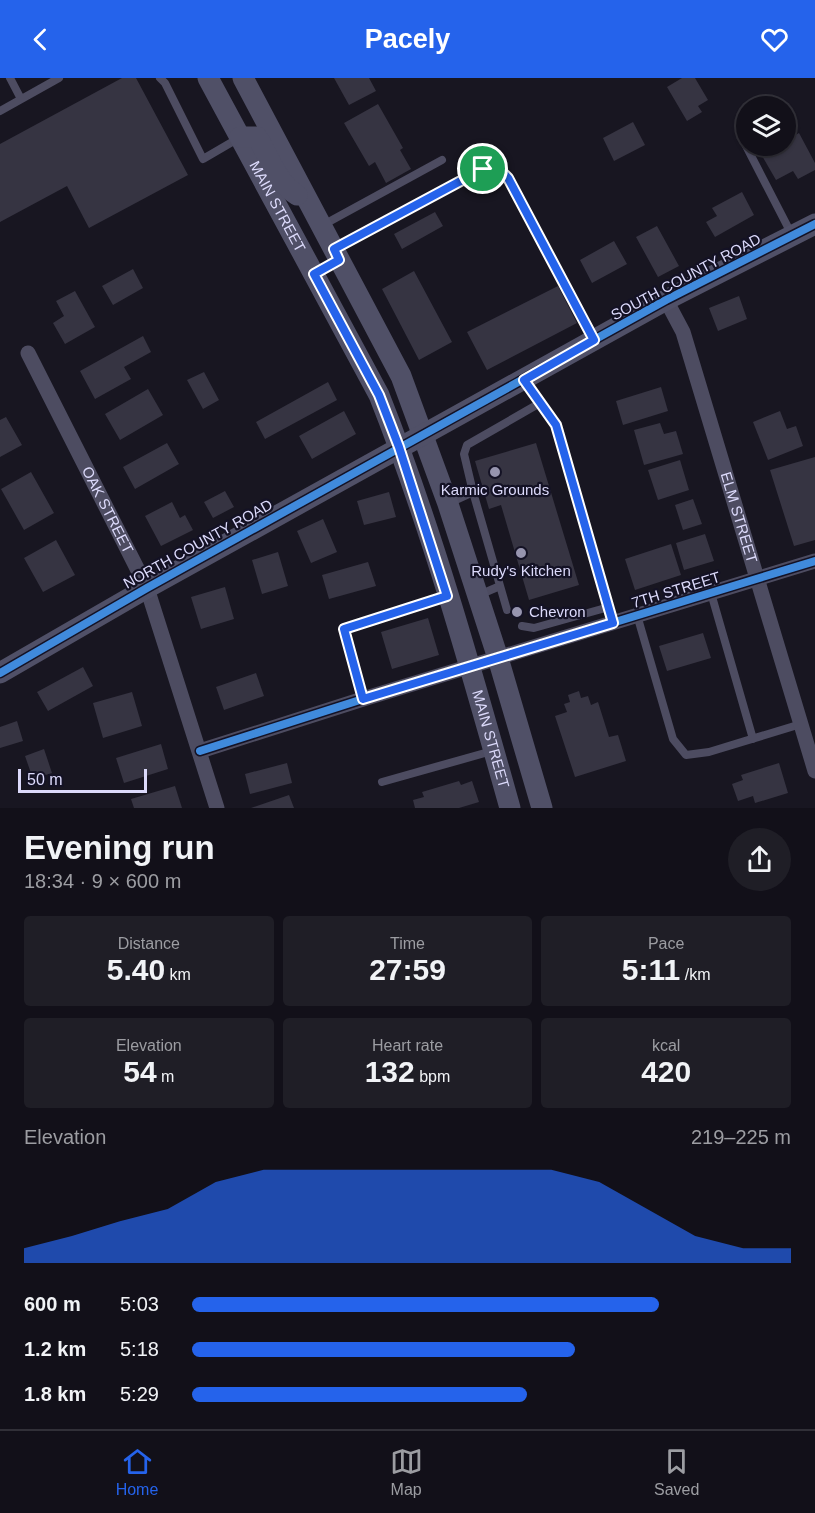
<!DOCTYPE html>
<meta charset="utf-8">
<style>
:root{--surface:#121019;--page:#1f1e26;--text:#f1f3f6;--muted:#9c9da2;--line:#313038;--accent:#2563eb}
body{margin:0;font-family:Helvetica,sans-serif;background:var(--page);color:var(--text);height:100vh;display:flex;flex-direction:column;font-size:22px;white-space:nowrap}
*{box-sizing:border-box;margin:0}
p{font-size:20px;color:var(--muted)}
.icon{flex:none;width:33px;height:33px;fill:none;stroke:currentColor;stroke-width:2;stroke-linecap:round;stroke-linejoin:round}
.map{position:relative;height:730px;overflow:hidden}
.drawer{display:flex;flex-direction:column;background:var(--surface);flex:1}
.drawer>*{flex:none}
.tools{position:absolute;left:736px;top:18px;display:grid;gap:12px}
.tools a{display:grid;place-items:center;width:60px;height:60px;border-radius:50%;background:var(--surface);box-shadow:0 2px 4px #0004,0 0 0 2px var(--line);font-size:30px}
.scale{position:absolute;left:18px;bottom:15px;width:129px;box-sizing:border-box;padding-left:6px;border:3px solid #dcdafb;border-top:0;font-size:16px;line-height:21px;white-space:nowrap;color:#dcdafb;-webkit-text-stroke:4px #141225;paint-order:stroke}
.pin{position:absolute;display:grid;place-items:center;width:51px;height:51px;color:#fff;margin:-26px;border:3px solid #fff;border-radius:50%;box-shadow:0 2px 6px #0007}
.round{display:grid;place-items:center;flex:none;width:63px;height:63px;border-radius:32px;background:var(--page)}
.overview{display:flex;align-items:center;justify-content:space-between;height:102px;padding:0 24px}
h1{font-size:33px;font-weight:700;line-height:45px}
.stats{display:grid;grid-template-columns:repeat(3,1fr);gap:9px;height:102px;padding:6px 24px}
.stats div{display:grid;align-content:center;border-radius:6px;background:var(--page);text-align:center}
.stats b{font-size:30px;font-weight:700}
.stats small{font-size:16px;font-weight:400}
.stats p{font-size:16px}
.chart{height:168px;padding:12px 24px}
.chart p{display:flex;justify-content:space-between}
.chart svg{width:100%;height:108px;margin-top:6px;fill:var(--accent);opacity:.7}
ul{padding:0 24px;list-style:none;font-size:20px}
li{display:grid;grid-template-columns:96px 72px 1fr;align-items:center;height:45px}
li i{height:15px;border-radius:8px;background:var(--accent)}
header{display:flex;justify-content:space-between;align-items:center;height:78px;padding:0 24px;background:var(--accent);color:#fff;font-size:27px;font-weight:700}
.tab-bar{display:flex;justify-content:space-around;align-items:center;height:84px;border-top:2px solid var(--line);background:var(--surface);font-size:16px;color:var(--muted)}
.tab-bar a{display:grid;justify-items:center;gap:3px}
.tab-bar .on{color:var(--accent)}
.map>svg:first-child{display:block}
.building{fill:#363442}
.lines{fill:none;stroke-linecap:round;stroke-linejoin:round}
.lane{stroke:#4d4c61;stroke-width:8}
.street{stroke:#4d4c61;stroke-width:15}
.secondary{stroke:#505067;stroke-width:21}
.cycleway-casing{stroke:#141225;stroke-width:11}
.cycleway{stroke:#408adc;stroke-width:8}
.route-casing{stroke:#fff;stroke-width:12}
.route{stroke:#2563eb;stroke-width:8}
.poi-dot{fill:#9795af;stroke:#141225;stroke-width:2}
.labels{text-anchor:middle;stroke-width:4.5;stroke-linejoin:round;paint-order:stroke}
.street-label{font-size:15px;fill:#dcdafb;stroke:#141225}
.poi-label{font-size:15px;fill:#dcdafb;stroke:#141225}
</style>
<header><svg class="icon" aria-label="back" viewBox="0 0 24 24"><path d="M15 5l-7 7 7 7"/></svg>Pacely<svg class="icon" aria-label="heart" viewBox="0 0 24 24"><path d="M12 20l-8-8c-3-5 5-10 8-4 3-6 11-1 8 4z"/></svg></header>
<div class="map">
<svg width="815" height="730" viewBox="0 0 815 730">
<rect width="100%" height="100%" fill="#181621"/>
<path class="building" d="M122,0H136L188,97L89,150L67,108L0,144V66Z
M334,0H369L376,13L349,27Z
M682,0H695L708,22L698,28L702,34L687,43L667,9Z
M378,26L403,70L400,72L411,91L386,105L375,84L369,88L344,45Z
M633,44L645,67L614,83L603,60Z
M799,55L815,85V92L798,101L793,93L776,102L761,76L777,68H786V62Z
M742,114L754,137L715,159L706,144L717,138L712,130Z
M435,134L443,148L402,171L394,156Z
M657,148L679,188L658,199L636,159Z
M614,163L627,186L592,205L580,182Z
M133,191L143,210L113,227L102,208Z
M414,193L452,264L419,282L382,211Z
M558,208L577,245L487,292L467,254Z
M75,213L95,249L65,266L53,245L64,238L56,223Z
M739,218L747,241L718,253L709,230Z
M143,258L151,274L124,289L131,301L95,321L80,293Z
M204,294L219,322L203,331L187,302Z
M328,304L337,322L265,361L256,344Z
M661,309L668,333L623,347L616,323Z
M148,311L163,337L120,362L105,336Z
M344,333L356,356L312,381L299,358Z
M780,333L787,351L796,348L803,368L768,382L753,344Z
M6,339L22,367L0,379V342Z
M660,345L664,356L676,353L683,376L644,387L634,352Z
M167,365L179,386L135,411L123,389Z
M536,365L579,507L529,522L501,427L489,431L475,383Z
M815,379V462L794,468L770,392Z
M680,382L689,412L658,422L648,392Z
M31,394L54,435L24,452L1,411Z
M225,413L234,429L213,440L204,424Z
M389,414L396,439L364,447L357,423Z
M693,421L702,446L683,452L675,427Z
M172,424L180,440L185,437L193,452L161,468L145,438Z
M323,441L337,474L311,485L297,453Z
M705,456L714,483L684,492L676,465Z
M56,462L75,497L43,514L24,480Z
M671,466L681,497L635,512L625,481Z
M278,474L288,508L262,516L252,482Z
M368,484L376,508L329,521L322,497Z
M225,509L234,541L201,551L191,519Z
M428,540L439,577L392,591L381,554Z
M703,555L711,580L667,593L659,568Z
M83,589L93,608L48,633L37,614Z
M256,595L264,618L224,632L216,609Z
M579,613L581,620L588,618L591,627L598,624L609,659L618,657L626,683L575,699L555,638L567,634L564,626L570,624L568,617Z
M132,614L142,648L103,660L93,625Z
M17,643L23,663L0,670V649Z
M161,666L168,691L124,705L116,680Z
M44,671L52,695L33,701L25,678Z
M287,685L292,705L250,716L245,696Z
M779,685L788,715L755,725L753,718L738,723L732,706L743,702L741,697Z
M459,703L461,707L472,703L479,724L459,730H415L413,722L424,719L422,714Z
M175,708L182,730H134L131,721Z
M289,717L294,730H251Z"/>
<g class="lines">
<path class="lane" d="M10,0L21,21
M160,0L165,5L203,81L239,60
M0,33L59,0
M744,64L792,157
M323,147L442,82
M336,170L483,91C494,90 500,92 508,100L594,261
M525,303L556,347L613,545
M449,425L473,414
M711,515L753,661
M479,517L500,508
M507,532L473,414L464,376L467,367L540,325
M637,537L673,661L686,677L709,674L801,646
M522,548L534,550L609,529
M363,621L344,551L446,518
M382,704L492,673"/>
<g class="street">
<path id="s1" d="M666,222L683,254L815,693"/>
<path id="s2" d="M28,275L147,510L217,730"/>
<path d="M200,673L363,621L815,483"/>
</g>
<g class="secondary">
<path id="s3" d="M208,0L379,317C432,451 471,591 510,730"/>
<path d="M243,0L401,298L448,426L498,580L542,730"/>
<path d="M240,59H257C269,78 277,105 297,117"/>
<path d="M0,595L147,510L666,222L815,146"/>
</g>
<g class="cycleway-casing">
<path id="cycleway" d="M0,595L147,510L666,222L815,146
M200,673L363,621L815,483"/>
</g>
<use href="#cycleway" class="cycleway"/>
</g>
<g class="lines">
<g class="route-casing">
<path id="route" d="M492,90L501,93L508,100L594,262L524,302L556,347L613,545L363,621L344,551L447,518L399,369L379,317L314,196L339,182L334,171L483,91Z"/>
</g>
<use href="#route" class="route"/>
</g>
<g class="poi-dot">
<circle cx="495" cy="394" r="6"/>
<circle cx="521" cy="475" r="6"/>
<circle cx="517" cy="534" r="6"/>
</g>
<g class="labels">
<g class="street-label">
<text dy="5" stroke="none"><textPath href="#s3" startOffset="146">MAIN STREET</textPath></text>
<text transform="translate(686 199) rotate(-28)" y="5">SOUTH COUNTY ROAD</text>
<text dy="5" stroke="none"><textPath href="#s2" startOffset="176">OAK STREET</textPath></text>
<text dy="5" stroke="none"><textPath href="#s1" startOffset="230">ELM STREET</textPath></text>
<text transform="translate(198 466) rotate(-29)" y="5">NORTH COUNTY ROAD</text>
<text transform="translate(676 512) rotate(-17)" y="5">7TH STREET</text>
<text dy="5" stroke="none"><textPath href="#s3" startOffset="722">MAIN STREET</textPath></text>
</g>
<g class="poi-label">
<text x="495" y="417">Karmic Grounds</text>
<text x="521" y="498">Rudy's Kitchen</text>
<text x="529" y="539" text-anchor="start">Chevron</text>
</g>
</g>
</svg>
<div class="tools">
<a><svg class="icon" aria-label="layers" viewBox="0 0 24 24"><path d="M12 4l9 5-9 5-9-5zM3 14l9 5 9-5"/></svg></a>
</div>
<div class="scale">50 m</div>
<div class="pin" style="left:483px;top:91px;background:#1e9e55"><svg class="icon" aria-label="arrive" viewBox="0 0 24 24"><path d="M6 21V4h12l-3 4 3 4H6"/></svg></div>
</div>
<section class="drawer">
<div class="overview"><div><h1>Evening run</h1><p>18:34 · 9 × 600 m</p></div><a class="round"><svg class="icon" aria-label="share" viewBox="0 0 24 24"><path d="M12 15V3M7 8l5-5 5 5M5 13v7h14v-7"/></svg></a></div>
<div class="stats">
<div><p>Distance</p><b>5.40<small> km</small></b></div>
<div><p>Time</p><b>27:59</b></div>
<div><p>Pace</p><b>5:11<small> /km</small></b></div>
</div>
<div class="stats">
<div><p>Elevation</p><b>54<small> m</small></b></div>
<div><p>Heart rate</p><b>132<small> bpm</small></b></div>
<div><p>kcal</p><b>420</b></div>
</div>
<div class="chart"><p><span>Elevation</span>219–225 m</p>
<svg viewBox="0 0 160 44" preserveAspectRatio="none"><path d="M0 44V38L10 33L20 27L30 22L40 11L50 6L60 6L70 6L80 6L90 6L100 6L110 6L120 11L130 22L140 33L150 38L160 38V44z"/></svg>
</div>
<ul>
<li><b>600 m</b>5:03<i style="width:78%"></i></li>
<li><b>1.2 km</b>5:18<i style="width:64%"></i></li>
<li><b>1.8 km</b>5:29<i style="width:56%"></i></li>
</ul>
</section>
<nav class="tab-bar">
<a class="on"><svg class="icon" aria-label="home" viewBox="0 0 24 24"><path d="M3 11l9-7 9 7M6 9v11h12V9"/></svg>Home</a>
<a><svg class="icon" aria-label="map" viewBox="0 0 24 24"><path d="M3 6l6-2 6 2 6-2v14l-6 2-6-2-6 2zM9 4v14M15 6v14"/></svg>Map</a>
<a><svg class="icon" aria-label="saved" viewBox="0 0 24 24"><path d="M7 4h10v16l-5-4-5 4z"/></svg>Saved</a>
</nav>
